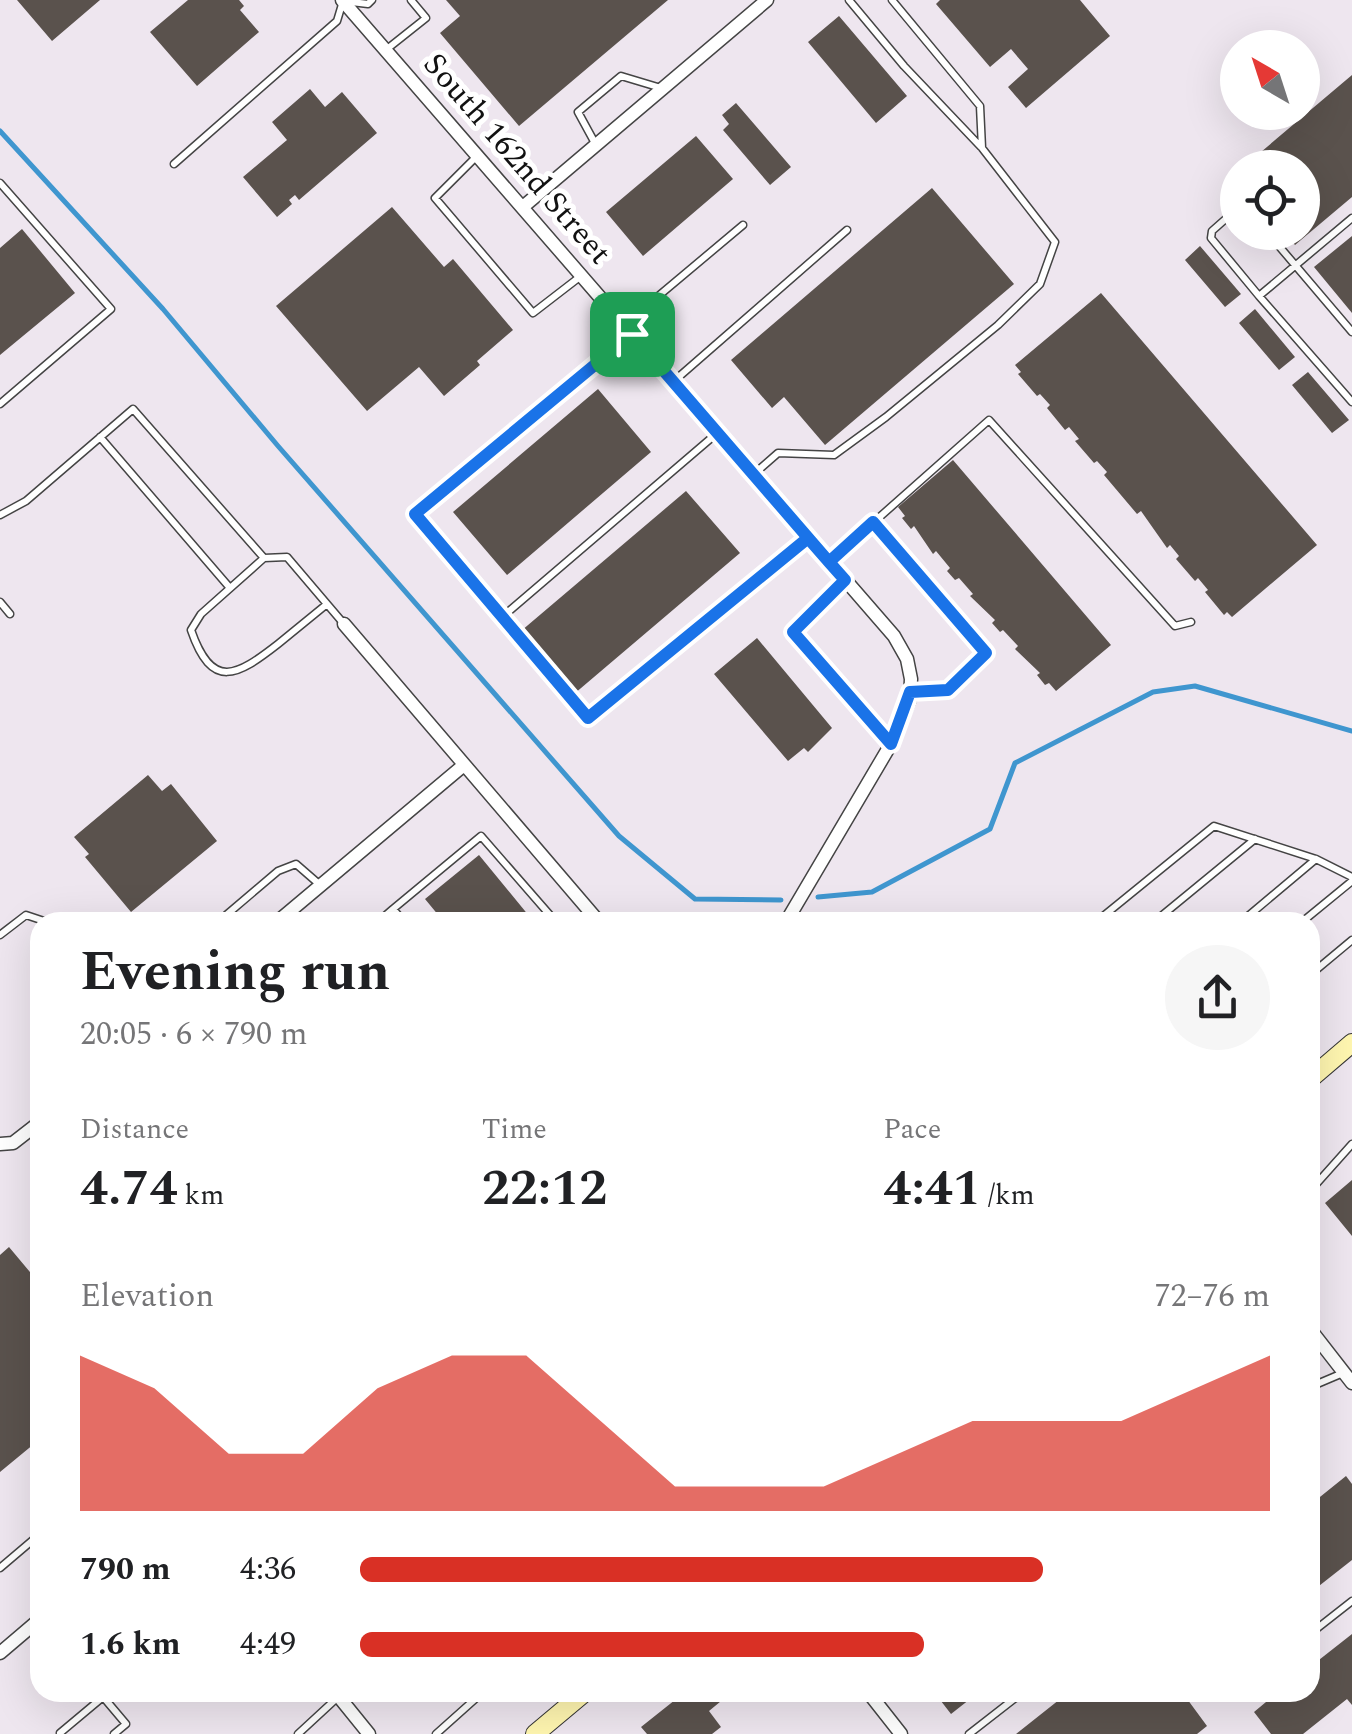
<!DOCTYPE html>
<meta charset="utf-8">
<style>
:root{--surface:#fff;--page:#f6f6f6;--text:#202124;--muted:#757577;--accent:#d93025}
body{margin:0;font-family:Spectral,serif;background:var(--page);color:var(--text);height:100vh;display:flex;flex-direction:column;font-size:38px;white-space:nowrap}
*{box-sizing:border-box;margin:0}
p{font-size:32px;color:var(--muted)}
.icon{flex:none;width:55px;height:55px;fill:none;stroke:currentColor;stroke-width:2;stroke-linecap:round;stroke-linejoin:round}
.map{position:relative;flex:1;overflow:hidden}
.sheet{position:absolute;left:30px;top:912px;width:1290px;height:790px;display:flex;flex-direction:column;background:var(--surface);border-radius:30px;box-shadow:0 10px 40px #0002}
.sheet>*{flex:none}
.needle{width:65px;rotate:321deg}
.buttons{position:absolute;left:1220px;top:30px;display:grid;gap:20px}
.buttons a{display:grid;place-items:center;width:100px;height:100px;border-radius:50%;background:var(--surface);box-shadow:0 10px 40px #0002;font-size:50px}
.pin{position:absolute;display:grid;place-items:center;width:85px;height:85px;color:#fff;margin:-42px;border-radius:20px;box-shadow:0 5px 15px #0006}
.round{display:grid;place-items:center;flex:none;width:105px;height:105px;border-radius:52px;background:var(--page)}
.headline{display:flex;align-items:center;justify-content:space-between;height:170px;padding:0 50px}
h1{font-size:55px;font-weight:700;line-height:75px}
.metrics{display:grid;grid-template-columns:repeat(3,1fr);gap:15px;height:170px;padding:10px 50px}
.metrics div{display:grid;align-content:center}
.metrics b{font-size:50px;font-weight:700}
.metrics small{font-size:28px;font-weight:400}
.metrics p{font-size:28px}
.chart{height:280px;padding:20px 50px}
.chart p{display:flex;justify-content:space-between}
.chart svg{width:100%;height:180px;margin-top:10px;fill:var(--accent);opacity:.7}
ul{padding:0 50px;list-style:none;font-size:32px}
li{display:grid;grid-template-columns:160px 120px 1fr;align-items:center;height:75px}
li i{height:25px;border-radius:12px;background:var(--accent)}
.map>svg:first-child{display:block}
.industrial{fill:#eee6ef;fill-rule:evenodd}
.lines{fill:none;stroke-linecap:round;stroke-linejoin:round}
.stream{stroke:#3f96cf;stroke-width:5}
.building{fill:#5a524d}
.service-casing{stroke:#444;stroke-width:9}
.minor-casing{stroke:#444;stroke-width:15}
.secondary-casing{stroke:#333;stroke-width:20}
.service{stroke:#fff;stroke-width:6}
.minor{stroke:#fff;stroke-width:12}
.secondary{stroke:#fff6b0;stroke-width:18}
.route-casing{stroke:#fff;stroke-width:20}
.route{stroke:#1a73e8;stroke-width:12}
.labels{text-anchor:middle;stroke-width:10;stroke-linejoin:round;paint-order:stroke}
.street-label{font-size:32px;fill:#111;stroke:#fff}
</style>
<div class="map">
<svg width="1352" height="1734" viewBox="0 0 1352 1734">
<rect width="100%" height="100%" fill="#fffdf5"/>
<path class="industrial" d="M0,0H1352V1734H0ZM1238,48H1302V112H1238ZM1238,168H1302V232H1238ZM40,922H1310V1692H40Z"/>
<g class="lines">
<path class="stream" d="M0,131L163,309L278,446L619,836L695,899L781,900
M818,897L872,892L990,829L1015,763L1153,692L1195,686L1352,731"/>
</g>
<path class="building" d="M17,0H100L52,41Z
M188,0H239L244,6L240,10L259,32L197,86L150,32Z
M446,0H668L519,126L440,33L460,16Z
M940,0H1080L1110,36L1026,108L1008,87L1028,69L1011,49L990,67L936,4Z
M839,16L907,96L876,123L808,42Z
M1352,75V197L1295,245L1284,232H1302V168H1242Z
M310,89L325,107L342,92L377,133L299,200L295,195L289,200L292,204L277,217L243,177L287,140L272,122Z
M736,103L791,167L770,185L723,130L729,124L722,115Z
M696,136L733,179L643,256L606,212Z
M932,188L1014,284L825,445L784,397L772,408L731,360Z
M392,207L444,267L453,259L513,330L477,361L480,365L444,396L419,367L367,411L276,306Z
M22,229L75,293L0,355V248Z
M1352,236V313L1314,267Z
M1200,246L1241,294L1225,307L1185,260Z
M1101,293L1317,545L1232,617L1227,612L1224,615L1205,592L1208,590L1198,578L1195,581L1176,559L1179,556L1170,545L1167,548L1141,511L1137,514L1104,475L1107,472L1097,461L1094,463L1075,441L1079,439L1069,427L1065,430L1047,408L1050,405L1040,394L1037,396L1018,374L1021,372L1015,365Z
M1255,309L1295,357L1279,370L1239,323Z
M1308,372L1349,420L1332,433L1292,385Z
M598,389L651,452L507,575L453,512Z
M953,460L1111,645L1056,691L1049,683L1045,685L1037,675L1040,673L1015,649L1018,646L1003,630L1000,632L992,623L995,620L970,596L973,594L959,578L955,580L947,571L950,568L936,551L933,554L914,526L911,529L902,518L905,516L898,507Z
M686,491L740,553L574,694L521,631Z
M757,638L832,728L808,752L804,748L788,761L714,674Z
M148,775L162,791L171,784L217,841L131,912L85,857L89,854L74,837Z
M479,855L534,922H444L425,899Z
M1352,1180V1236L1325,1203Z
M9,1247L40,1284V1439L0,1472V1255Z
M1346,1476L1352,1484V1560L1310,1593V1505Z
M1352,1634V1705L1347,1699L1303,1734H1271L1254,1712L1278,1692H1310V1667Z
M685,1692H732L709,1711L721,1727L712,1734H647L641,1727Z
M934,1692H979L951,1714Z
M1069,1692H1182L1207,1726L1197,1734H1016Z"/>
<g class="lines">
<g class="service-casing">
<path id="service" d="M849,0L904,66L981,147
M387,49L426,18L411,0
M596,145L578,112L621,76L661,88
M478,155L435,198L533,313L581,276
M174,164L337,21L343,1L368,4L372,0
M0,183L111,309L0,404
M1238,208L1212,231L1211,238L1259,296
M1352,218L1259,296L1352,402
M1267,232L1352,332
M625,324L743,225
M631,334L415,514L501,618L716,434
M674,381L847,230
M100,437L230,588
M754,474L778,453L834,455L886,417L998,325L1040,284L1055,242L982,148L980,106L892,0
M0,515L26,501L133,409L264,558
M873,522L986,653L948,690L910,692
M830,561L989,420L1175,626L1191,622
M844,581L793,632L891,744
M0,602L10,614
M327,604C311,617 294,631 278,644C237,676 212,691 191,630L201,614L264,558L287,557L344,624
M501,618L588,718L809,538
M218,922L278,871L296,864L319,884
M378,922L393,909
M404,922L393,909L481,836L556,922
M1096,922L1214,826L1316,859L1352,877
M1154,922L1255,839
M1241,922L1316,859
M1302,922L1352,881
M0,935L26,915L47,922
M1310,975L1352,940
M1310,1191L1352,1144
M1310,1387L1343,1373
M0,1568L40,1534
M1310,1634L1352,1601
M99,1692L126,1724L114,1734
M60,1733L103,1697
M298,1734L337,1698
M436,1734L483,1692
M969,1734L1023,1692"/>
</g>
<g class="minor-casing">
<path id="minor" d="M342,0L894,636L907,659L911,679L910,699L891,744L786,922
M524,206L767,0
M344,624L599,922
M277,922L464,765
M0,1144L13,1143L40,1122
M1310,1329L1352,1383
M0,1653L40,1619
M335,1692L369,1734
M868,1692L901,1734"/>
</g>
<g class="secondary-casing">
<path id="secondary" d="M1310,1079L1352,1043
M535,1734L585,1692"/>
</g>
<use href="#service" class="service"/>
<use href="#minor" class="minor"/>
<use href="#secondary" class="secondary"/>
</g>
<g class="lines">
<g class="route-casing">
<path id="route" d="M632,334C698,410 763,486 829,562L845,580L793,632L891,744L910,692L948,690L986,653L873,522L829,562L808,538L588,718L415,514L632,334"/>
</g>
<use href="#route" class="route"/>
</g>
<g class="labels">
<g class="street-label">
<text transform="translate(518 158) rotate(49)" y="11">South 162nd Street</text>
</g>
</g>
</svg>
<div class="buttons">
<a><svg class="needle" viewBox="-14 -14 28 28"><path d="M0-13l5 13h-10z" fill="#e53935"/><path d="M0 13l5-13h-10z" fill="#757577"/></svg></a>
<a><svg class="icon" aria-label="locate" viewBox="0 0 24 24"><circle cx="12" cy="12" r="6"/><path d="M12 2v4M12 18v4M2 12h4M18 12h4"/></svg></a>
</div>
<div class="pin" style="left:632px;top:334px;background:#1e9e55"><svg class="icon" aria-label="arrive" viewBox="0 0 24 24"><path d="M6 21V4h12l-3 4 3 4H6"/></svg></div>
<section class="sheet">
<div class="headline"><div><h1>Evening run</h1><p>20:05 · 6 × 790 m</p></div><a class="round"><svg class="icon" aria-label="share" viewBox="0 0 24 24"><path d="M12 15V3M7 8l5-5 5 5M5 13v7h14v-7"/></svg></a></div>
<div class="metrics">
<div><p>Distance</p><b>4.74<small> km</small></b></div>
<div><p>Time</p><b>22:12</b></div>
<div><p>Pace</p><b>4:41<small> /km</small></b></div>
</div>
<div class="chart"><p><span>Elevation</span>72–76 m</p>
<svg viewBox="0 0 160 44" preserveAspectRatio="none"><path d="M0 44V6L10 14L20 30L30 30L40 14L50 6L60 6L70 22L80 38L90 38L100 38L110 30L120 22L130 22L140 22L150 14L160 6V44z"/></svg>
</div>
<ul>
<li><b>790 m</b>4:36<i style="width:75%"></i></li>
<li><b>1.6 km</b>4:49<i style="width:62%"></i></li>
</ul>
</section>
</div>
